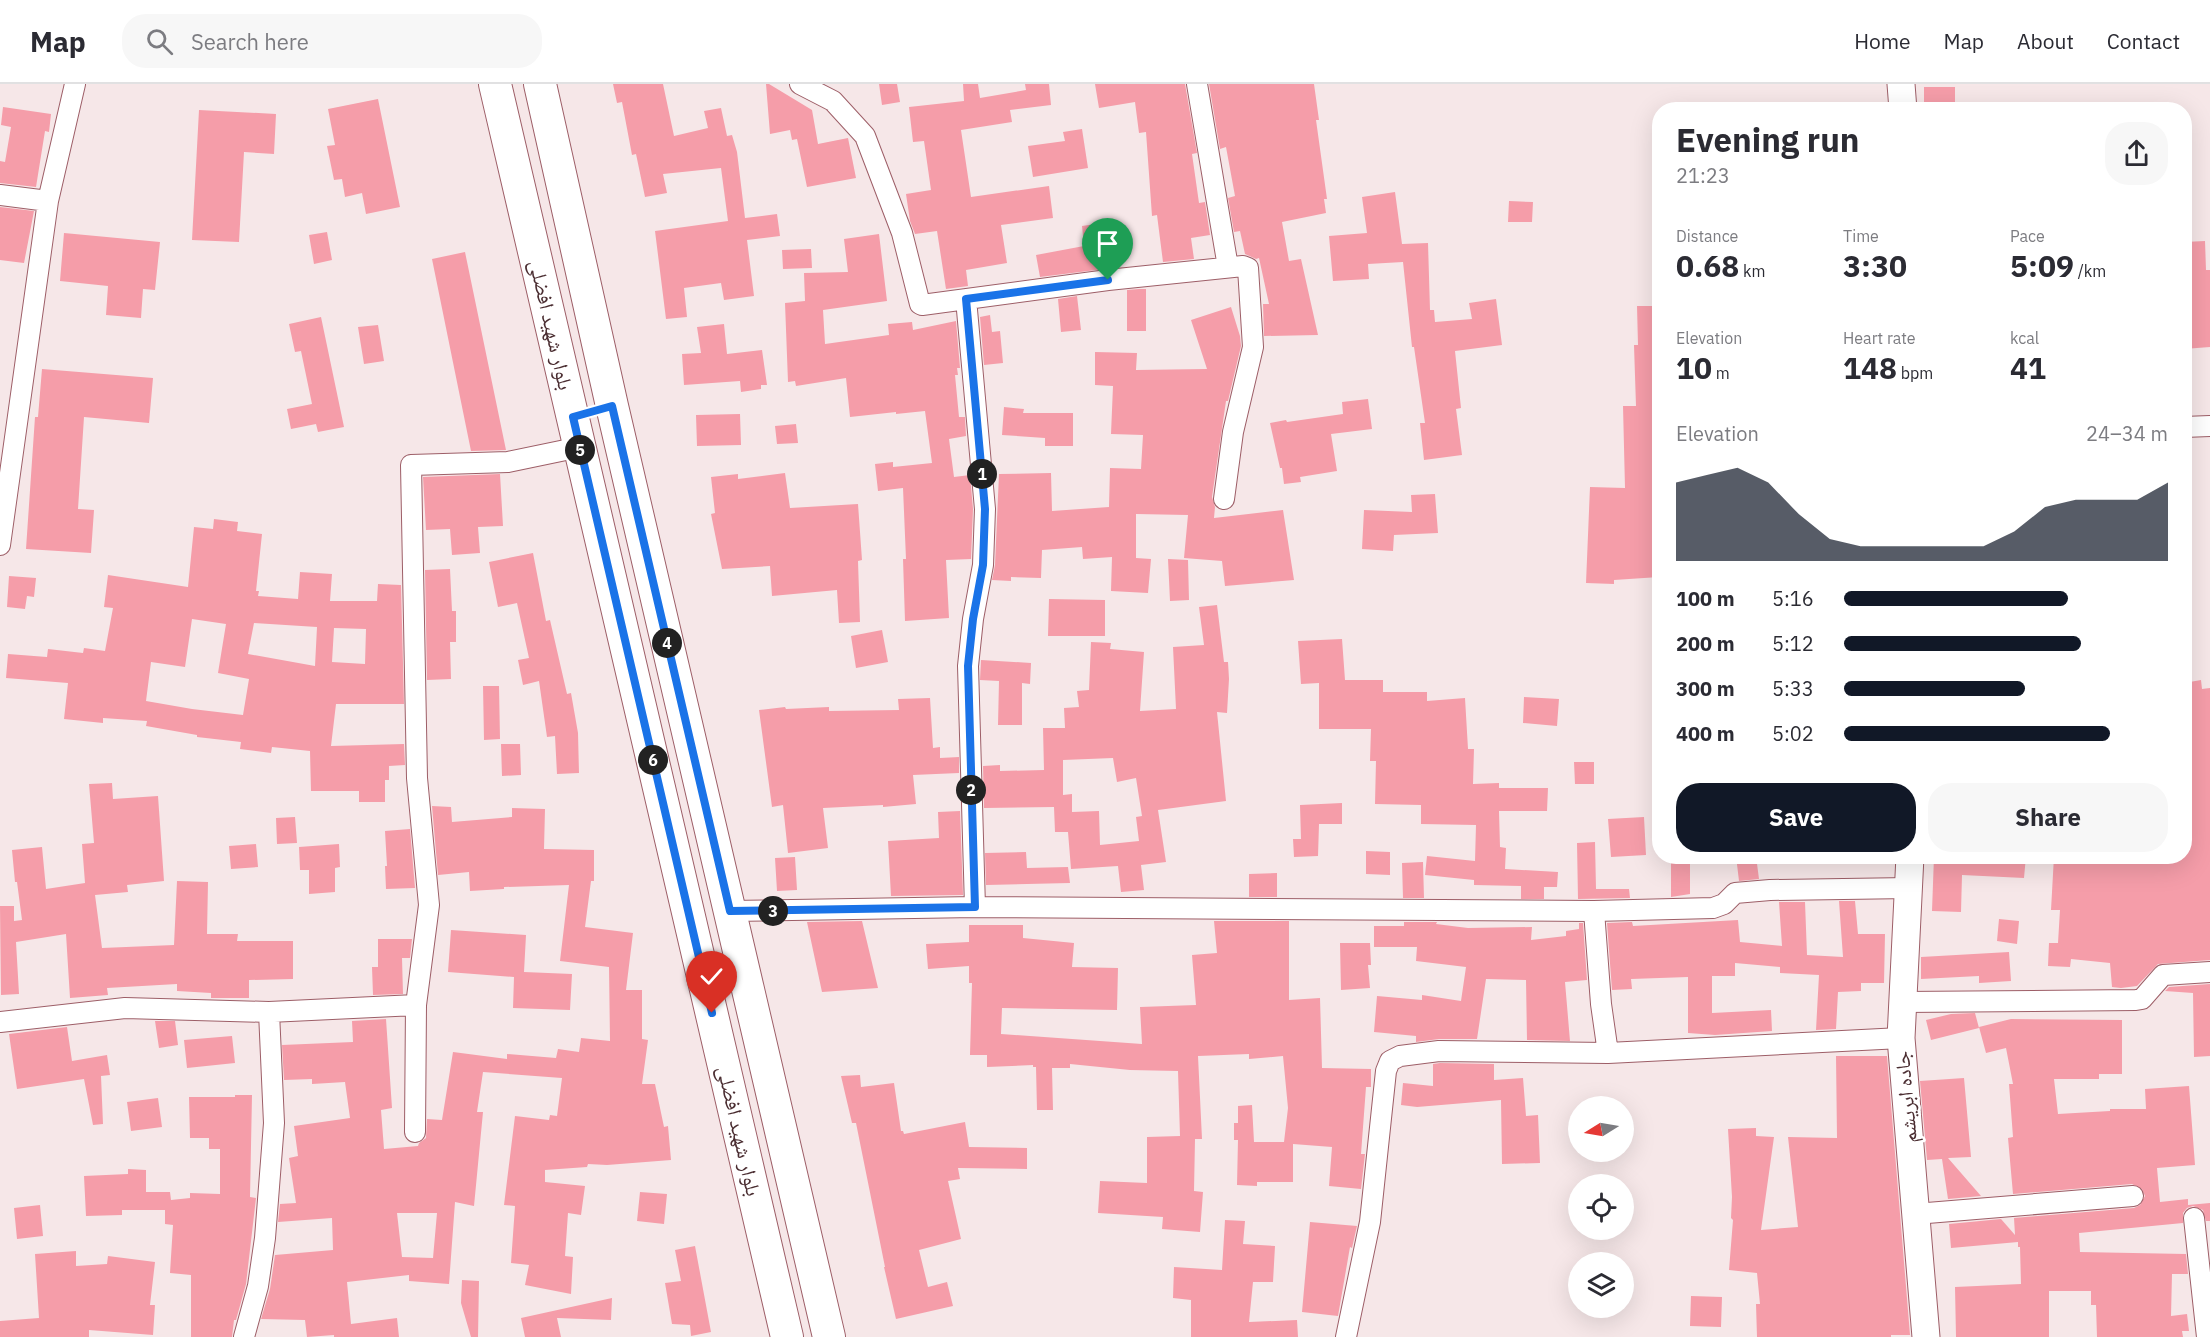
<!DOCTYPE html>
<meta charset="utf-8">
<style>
:root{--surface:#fff;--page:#f7f7f7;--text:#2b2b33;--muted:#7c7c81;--line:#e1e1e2;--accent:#111827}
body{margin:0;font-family:"IBM Plex Sans","Noto Naskh Arabic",sans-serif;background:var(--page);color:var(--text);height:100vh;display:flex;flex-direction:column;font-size:22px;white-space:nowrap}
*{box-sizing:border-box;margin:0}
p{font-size:20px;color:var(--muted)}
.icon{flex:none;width:33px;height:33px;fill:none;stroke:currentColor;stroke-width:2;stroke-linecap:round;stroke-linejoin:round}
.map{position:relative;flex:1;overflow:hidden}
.side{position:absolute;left:1652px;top:18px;width:540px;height:762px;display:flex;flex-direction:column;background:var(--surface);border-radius:24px;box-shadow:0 6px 24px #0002}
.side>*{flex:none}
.needle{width:39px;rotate:259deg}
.buttons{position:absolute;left:1568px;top:1012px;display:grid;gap:12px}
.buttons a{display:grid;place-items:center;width:66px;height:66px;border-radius:50%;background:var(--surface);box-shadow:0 6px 24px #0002;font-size:30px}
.pin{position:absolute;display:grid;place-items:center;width:51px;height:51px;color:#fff;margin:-62px -26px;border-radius:50% 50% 50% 0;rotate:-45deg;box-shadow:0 0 6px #0007}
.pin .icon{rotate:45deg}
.km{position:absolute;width:30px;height:30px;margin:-15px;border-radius:50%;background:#222;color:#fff;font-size:16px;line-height:30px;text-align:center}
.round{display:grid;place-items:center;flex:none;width:63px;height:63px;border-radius:24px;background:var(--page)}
.headline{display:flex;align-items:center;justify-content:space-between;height:102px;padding:0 24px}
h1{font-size:33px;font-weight:800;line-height:45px}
.metrics{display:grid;grid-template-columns:repeat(3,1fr);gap:9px;height:102px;padding:6px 24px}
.metrics div{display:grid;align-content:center}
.metrics b{font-size:30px;font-weight:800}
.metrics small{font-size:16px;font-weight:400}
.metrics p{font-size:16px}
.chart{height:168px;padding:12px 24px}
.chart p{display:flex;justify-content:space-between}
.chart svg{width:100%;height:108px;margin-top:6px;fill:var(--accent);opacity:.7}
.action{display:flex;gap:12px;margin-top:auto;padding:12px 24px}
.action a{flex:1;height:69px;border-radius:24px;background:var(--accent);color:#fff;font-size:24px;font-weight:800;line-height:69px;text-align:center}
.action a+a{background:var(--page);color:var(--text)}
ul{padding:0 24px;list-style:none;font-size:20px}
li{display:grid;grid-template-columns:96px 72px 1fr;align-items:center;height:45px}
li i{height:15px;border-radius:8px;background:var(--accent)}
header{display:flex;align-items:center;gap:36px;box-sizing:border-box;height:84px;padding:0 30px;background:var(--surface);border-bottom:2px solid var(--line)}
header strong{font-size:28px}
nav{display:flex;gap:33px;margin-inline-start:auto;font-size:21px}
.search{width:420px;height:54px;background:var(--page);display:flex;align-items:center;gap:15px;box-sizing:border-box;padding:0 21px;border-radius:24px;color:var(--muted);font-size:22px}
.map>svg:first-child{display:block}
.building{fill:#f59da9;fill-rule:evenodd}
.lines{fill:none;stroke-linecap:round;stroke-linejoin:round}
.minor-casing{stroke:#9d5e67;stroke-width:22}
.secondary-casing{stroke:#9d5e67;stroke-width:29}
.primary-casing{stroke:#9d5e67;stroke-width:34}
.minor{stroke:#fff;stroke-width:20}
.secondary{stroke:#fff;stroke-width:27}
.primary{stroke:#fff;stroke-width:32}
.route-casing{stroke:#fff;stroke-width:12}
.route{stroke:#1a73e8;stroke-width:8}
.labels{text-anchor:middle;stroke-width:5;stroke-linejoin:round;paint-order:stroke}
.street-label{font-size:21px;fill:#4a2d31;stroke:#fff}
</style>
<header>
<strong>Map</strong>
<div class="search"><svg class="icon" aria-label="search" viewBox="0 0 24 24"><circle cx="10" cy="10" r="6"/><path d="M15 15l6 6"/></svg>Search here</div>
<nav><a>Home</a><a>Map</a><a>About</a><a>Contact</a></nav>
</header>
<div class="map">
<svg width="2210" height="1253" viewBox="0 0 2210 1253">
<rect width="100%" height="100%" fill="#f6e7e8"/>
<path class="building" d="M613,0H663L674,52L708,44L704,27L721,24L727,52L732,51L737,68L745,134L777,130L780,152L747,156L754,212L724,216L721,199L684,204L687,233L666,235L655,147L728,137L721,84L663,90L667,109L645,113L636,70L632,71L622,18L617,19Z
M766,0H769L812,26L818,60L848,54L856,94L807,103L797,55L792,56L790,46L770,50Z
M879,0H897L900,18L882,21Z
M963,0H978L980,14L1026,6L1025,0H1049L1051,21L1010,26L1012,38L961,46L971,113L1049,102L1053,134L1001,141L1007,179L966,186L968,202L946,205L937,147L915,150L910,137L906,110L931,106L924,57L913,58L909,23L964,17Z
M1095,0H1185L1197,69L1192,70L1199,119L1205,118L1210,151L1191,154L1194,175L1163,178L1157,131L1152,132L1146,48L1139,49L1135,18L1099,24Z
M1209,0H1314L1319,36H1316L1327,115H1324L1326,129L1282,138L1289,177L1301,175L1318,251L1264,252L1263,220H1269L1259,174L1256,175L1245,170L1240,147L1234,148L1228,114L1235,112L1226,63L1220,65Z
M1924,3H1955V20L1924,21Z
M378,15L400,123L366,130L362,109L345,113L342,95L334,96L327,62L335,61L328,25Z
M3,23L51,30L49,48L45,47L36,103L0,99V77L5,78L11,43L1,41Z
M199,26L276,30L274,70L244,68L239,158L192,156Z
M1082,45L1088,84L1033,93L1028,62L1065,57L1063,48Z
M1395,108L1402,160L1428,159L1430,226H1434L1435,238L1472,235L1469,219L1496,215L1502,261L1455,267L1461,324L1456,325L1462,371L1424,376L1420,339H1425L1414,263H1412L1403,178L1368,180L1369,195L1333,197L1329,152L1367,149L1362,113Z
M1509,117L1533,118L1532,138H1508Z
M0,123L34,127L24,179L0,176Z
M1109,138L1111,161H1117L1120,183L1040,193L1036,171L1084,162L1082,142Z
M327,148L332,176L314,180L309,151Z
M64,149L160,158L155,206L143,205L141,234L106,231L108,202L60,197Z
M879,150L887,217L823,226L825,260L889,251L888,240L912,238L913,246L956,237L960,284H957L958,291H955L959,333H965L966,352L949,355L954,393L970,391L973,425L971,475L946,476L949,534L905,537L903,475H906L903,404L878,407L875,380L893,378V383L932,379L925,327L896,330V328L850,333L846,294L796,302L795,297L788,298L785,219L805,217L804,189L848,188L844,155Z
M2205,157L2206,186H2210V263L2184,265V223H2186L2184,158Z
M811,165L812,184L783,185L782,166Z
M465,168L506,366L471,367L432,175Z
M1139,205H1146V247H1127V206Z
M1077,212L1081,246L1061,248L1058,215Z
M1637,222H1659V391H1655L1659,421V493L1614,496V500L1586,499L1590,403L1625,404L1623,322H1636L1634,261H1638Z
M1231,223L1240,252L1241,262L1228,317H1226L1212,413L1215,423L1214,434L1283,426L1294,496L1225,502L1222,477L1184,474L1188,431L1136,430V474L1151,475L1148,509L1111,507L1112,473L1083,475L1082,463L1042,466L1041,494L1011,493V497L992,496L995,481L999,390L1051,389L1052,427L1109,423L1110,384L1141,385L1143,351L1111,350L1113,302L1095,301V268L1137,269L1136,286L1207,285L1191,236Z
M990,231L992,248L1000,247L1003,279L984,281L980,233Z
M321,233L344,343L318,348L316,340L291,345L287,325L312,320L301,267L295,268L289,240Z
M724,240L727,270L762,266L767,301H761V305L741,308L740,297L684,301L682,270L701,269L697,243Z
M378,241L384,277L364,280L358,243Z
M42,285L153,294L149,339L84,333L78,425L94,426L91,469L26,465L35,333H38Z
M1368,315L1372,345L1331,350L1337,387L1300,393L1301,398L1284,400L1282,384H1280L1270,339L1286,336L1287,338L1343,330L1342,318Z
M1004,323L1024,325L1023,329H1073V362H1045V354L1002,351Z
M740,330L741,361L697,362L696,331Z
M796,340L798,359L777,360L775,342Z
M785,389L790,424L858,420L862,476L858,477L860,538L839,539L837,506L772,512L770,482L722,485L711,430L715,429L711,393L738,390V395Z
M500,390L503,442L478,443L480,469L452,471L450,445L426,446L423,393Z
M1435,410L1438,449L1394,451L1393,467L1362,465L1364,426L1412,428L1411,411Z
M214,435L238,438L237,447L262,450L256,507H259L258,512L298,515L300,488L332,490L330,517H377L378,500L401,501L404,620H336L331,662L404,660L405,681L389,682V696H385V718H359V707H311L310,667L272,663L271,669L240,665L241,658L197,653V651L146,642L147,637L103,634V639L64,635L68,599L6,594L8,570L47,573L48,565L83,569L84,564L105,567L113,524L104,523L108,491L188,503L194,443L213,445ZM192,535L226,540L218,589L249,595L243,631L192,625L146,617L151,578L185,583ZM254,539L317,543L315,582L248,570ZM334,544L366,545L365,580L332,578Z
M533,469L546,537L550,536L567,610L571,609L578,649L579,689L557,690L555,652L547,653L539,597L523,601L518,576L529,574L517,519L498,523L489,478Z
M1168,475L1188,476L1189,516L1170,517Z
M450,485L452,527H456V558H450L451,595L427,596L425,486Z
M9,492L36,494L34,513L27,512L25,525L7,523Z
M1049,515L1105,516V552H1048Z
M1217,521L1224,578H1228L1229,595L1227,629L1217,628L1226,717L1158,726L1166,778L1141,781L1144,806L1121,808L1118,782L1071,785L1068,748H1055L1054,723L984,724L983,682L1000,681V687L1044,686L1043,644H1065L1064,624L1079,623L1077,607L1089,606L1091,558L1111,559L1110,565L1144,568L1140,627L1176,625L1173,563L1204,561L1199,523ZM1113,674L1117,698L1136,694L1142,732L1136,733L1139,757L1100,761L1099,727L1072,728V710L1063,711V676Z
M882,546L888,578L856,584L851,552Z
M1342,555L1345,596H1383V608H1427V617L1465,614L1468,665H1474L1473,700L1499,699V704H1548L1547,727H1499L1500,763L1506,764L1505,785L1558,788L1557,803H1544V815H1521V802L1474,801V796L1425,791L1427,772L1475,777L1476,741L1421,740V721L1375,720L1376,677H1370L1371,645H1319V599L1301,600L1298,557Z
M981,576L1031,579L1030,600L1022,599V641H998L999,597L980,596Z
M2201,596L2202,605L2210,604V876L2158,880L2137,902L2121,904L2112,903L2110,879L2071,875L2070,883L2048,882L2049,859H2058L2060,826H2051L2054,772H2186L2184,761H2190L2184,714V661H2190L2184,621V599Z
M483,602H499L500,655L484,656Z
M1524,613L1559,615L1557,642L1523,639Z
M930,614L933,664L940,663V674L959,673V689L913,691L916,720L883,723V721L823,724L828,764L788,769L783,721L772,723L759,626L785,623L786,625L829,623V627L899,626L898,615Z
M501,660H520L521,691L502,692Z
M1574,678H1594V700H1575Z
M112,699L113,715L158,712L164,797L127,801L128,808L95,811L102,864L174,861L177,797L208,798L207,850H238L237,857H293V895L249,896V914H211V909L177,907V900L107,904L108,911L70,914L66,850L16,858L19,910L1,911L0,822H14V837L22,836L17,798H15L12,766L42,763L46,805L85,799L82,760L94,759L89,700Z
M1342,719V740H1319L1318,772L1294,773L1293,755H1301L1300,721Z
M432,722L451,723L452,738L512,733V724L545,725L544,765L594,766V797H591L585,843L633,849L626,906H642V955L648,956L642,1000H655L664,1043L668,1042L671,1076L607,1081L588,1080L587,1083L545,1086V1098L585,1102L581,1131L568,1129L565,1172L573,1173L571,1210L525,1201L529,1181L511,1179L515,1122L504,1121L515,1032L549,1036L550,1031L557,1032L562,994L483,988L477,1028H483L474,1122L455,1118L449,1200L409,1197V1191L347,1198L351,1240L397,1234L399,1253H334V1251L307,1253L305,1236L261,1235L270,1205L275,1171L333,1166L332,1134L278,1138L280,1120L296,1119L289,1074L298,1072L294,1042L350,1034L345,998L312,1000V995L284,996L282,961L353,958L352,937L386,935L392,1024L381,1026L384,1065L418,1062L419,1059L426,1054L427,1035L442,1036L453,968L507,975V970L556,974L558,965L579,968L581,954L610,957L609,883L560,877L569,801L504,803V805L470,807L469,788L438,791ZM397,1129H437L433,1174L402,1173Z
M960,727L963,811L891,812L888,757L939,754L938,728Z
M295,733L297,759L277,760L276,734Z
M1644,733L1646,771L1611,773L1608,735Z
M410,745L415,804L386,805L385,782H387L385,747Z
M1595,758L1596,805H1629L1630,814L1578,815L1577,759Z
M256,760L258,783L231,785L229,762Z
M339,760L340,783L335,784V808L309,810V786H300L299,763Z
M1366,767L1390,768V791L1366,790Z
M1026,768L1027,784L1068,783L1070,799L986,801L985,769Z
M1736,772H1756L1759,795L1739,797Z
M1934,772H2026L2024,794L1962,791L1961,828L1932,827Z
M795,773L797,806L777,807L775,774Z
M1423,778L1424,814H1403L1402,779Z
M1671,778H1690V810L1671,813Z
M1277,789V813H1249V790Z
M1839,817H1855L1858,850H1885L1884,899H1861V907L1838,908L1836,945L1816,946L1819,891L1780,889V883L1735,879V892H1712V929L1771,926L1772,947L1715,951L1688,949V893L1631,895L1632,905L1612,906L1607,839L1632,838L1633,842L1738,836L1740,858L1782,862L1779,818H1805L1807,871L1843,873Z
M1999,835L2019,837L2017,860L1997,857Z
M862,837L878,904L822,908L807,838Z
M1214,837H1289V916L1320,914L1322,984L1371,985V1003H1366L1361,1070H1365L1361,1105L1329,1102L1332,1063L1293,1060V1098H1257V1102L1237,1101L1238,1056H1234V1039H1238V1022L1252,1021L1254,1058H1284L1288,1024L1283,972L1249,975V970L1198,972L1202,1055H1195L1194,1107L1203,1108L1200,1148L1162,1145L1163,1133L1098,1129L1100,1097L1147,1099V1053L1180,1052L1178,987L1130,986L1070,980V984H1052L1053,1026H1037L1036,983H1033V981L987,983V971H970L972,899H969V882L928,885L926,860L969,858V841H1023V854L1074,859L1072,883L1118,884L1117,926L1002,924L1001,950L1142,960L1140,923L1196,921L1192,871L1217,869Z
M1404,838H1437L1436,840L1468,844L1532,843L1531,856L1566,852V847L1579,845V839H1583L1587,896L1565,898L1570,957L1527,956L1526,896L1486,895L1477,955H1439L1416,958V952L1374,948L1377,912L1422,916V911L1461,917L1466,883L1416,877L1417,863H1374V842H1404Z
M451,846L526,851L524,888L572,890L570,926L513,924L514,893L448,888Z
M378,855H412L410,874H402L403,910L373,911L372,883H378Z
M1340,859H1370L1371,881H1368L1370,904L1341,906Z
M2009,868L2011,897L1979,899V892L1921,895V873Z
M2210,900V972L2194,973L2193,909L2165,907L2169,903Z
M1975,929L1979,944L1931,956L1926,936L1951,930Z
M2011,935L2122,936V990H2099V995H2054L2058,1030L2110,1027V1025H2146L2145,1005L2189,1002L2195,1081L2157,1084L2160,1118L2188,1115V1121L2210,1119V1137H2206L2203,1126L2193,1122L2187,1124L2183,1129V1139L2079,1149L2080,1168L2186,1170L2188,1190H2172L2171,1232L2187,1230L2189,1247H2182L2183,1253H2097L2096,1221H2091V1207H2049V1253H1956L1955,1203L2021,1200L2020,1163H2018V1158L1951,1164L1949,1140L2001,1135L2015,1151L2014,1134L2134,1124L2140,1121L2145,1112L2142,1105L2132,1100L2013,1110L2008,1054L2013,1053L2009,1000H2013L2006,964L1986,969L1979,943Z
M155,937H175L178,961L159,964Z
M67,943L72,977L107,971L110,991L101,992L103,1040L93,1041L84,995L17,1005L9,950Z
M232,952L235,979L187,984L184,956Z
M1836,972H1887L1910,1251H1891V1253H1757L1756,1220H1760L1757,1189L1729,1186L1733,1136L1731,1134L1732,1113L1728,1045L1756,1044V1052L1774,1053L1761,1146L1798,1143L1788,1053L1837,1054Z
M1440,979L1494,980V996L1523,994L1526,1032L1538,1031L1540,1079L1502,1080L1501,1016L1417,1023L1401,1021L1403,999L1433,1002V980Z
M860,991L861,1003L894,999L901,1047H903L904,1050L965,1038L969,1063L1027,1064V1085L958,1084L960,1095L948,1097L961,1155L919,1166L928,1203L947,1198L953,1222L896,1235L884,1183H885L856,1039H852L841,992Z
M1964,994L1971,1073L1948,1074L1981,1112L1948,1115L1942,1075L1927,1076L1920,997Z
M235,1011H252L250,1113L256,1114L246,1200L236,1236H234L232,1253H191V1191L170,1189L173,1141L165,1140V1126H122V1131L86,1132L84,1092L128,1090V1085L146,1086V1108H170L171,1116L190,1114V1109L220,1110V1065H209V1054H190L189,1013H235Z
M158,1014L162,1043L131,1047L127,1018Z
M640,1108L667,1110L664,1140L637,1137Z
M40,1121L43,1152L17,1155L14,1124Z
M1225,1136L1245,1137L1243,1160L1275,1162L1273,1198H1253L1249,1238L1297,1236L1298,1253H1191V1216L1173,1214L1174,1183L1222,1186Z
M1310,1138L1357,1142L1352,1164L1350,1163L1338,1232L1302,1228Z
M695,1162L711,1248L691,1252L690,1241L672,1240L665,1199L681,1197L675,1166Z
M76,1167V1182L107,1180L108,1172L155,1178L150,1221H155L153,1251L89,1246V1253H0V1237L39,1234L35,1170Z
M462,1196L479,1197L478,1253H471L461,1219Z
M1691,1212L1722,1213L1721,1243L1690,1242Z
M612,1214L611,1236L557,1234L561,1253H525L521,1234Z"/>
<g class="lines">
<g class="minor-casing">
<path id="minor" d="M800,0L833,17L865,52L902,149L920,220L922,221L1108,196L1243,182L1248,184L1253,263L1233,348L1224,415
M1197,0L1228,183
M0,111L48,117
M966,215L985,425L983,481L973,535L968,582L975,823
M2184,343L2210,342
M0,461L48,117L75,0
M730,827L975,823L1594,827L1713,824L1724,820L1735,809L1770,806L1909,804
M1594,827L1601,920L1608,969
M1903,918L2136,916L2142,915L2163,891L2210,888
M0,938L125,924L269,928L416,921
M415,1048L416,921L429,821L417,694L411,381L508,378L580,363
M1915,1130L2133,1112
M2194,1134L2207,1253
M244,1253L258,1202L265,1154L274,1039L269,928
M1346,1253L1370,1138L1386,987L1390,977L1400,972L1439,967L1608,969L1901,954"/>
</g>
<g class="secondary-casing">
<path id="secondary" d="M1901,0L1903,26
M1910,772L1901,954L1926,1253"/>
</g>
<g class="primary-casing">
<path id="primary" d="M495,0L787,1253
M540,0L612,322L829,1253"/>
</g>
<use href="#minor" class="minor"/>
<use href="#secondary" class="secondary"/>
<use href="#primary" class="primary"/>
</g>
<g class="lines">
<g class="route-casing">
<path id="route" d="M712,929L573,333L612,322L730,827L975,823L968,582L973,535L983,481L985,425L966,215L1108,196"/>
</g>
<use href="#route" class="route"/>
</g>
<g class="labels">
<g class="street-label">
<text transform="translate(551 241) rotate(77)" y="7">بلوار شهید افضلی</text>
<text transform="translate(1906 1013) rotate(-95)" y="7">جاده ابریشم</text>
<text transform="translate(739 1047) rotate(77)" y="7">بلوار شهید افضلی</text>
</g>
</g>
</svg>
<div class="buttons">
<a><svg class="needle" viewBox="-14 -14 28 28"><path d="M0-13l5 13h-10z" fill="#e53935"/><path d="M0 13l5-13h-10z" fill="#7c7c81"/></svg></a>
<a><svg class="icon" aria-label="locate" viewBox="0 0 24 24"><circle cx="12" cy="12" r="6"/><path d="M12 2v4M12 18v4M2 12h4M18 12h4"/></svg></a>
<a><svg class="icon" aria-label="layers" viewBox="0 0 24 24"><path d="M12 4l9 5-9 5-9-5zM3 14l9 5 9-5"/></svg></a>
</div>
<div class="pin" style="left:1108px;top:196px;background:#1e9e55"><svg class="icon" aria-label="arrive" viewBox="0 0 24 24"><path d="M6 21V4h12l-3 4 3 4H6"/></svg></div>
<div class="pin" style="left:712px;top:929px;background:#d93025"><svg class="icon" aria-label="check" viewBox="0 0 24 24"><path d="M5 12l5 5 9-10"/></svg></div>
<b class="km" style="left:982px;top:390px">1</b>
<b class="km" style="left:971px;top:706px">2</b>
<b class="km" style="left:773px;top:827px">3</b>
<b class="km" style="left:667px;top:559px">4</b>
<b class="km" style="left:580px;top:366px">5</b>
<b class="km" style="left:653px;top:676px">6</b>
<section class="side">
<div class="headline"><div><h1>Evening run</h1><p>21:23</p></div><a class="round"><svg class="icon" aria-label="share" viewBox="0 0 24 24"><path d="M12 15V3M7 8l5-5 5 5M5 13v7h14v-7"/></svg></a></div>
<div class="metrics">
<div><p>Distance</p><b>0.68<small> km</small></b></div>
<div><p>Time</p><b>3:30</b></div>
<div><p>Pace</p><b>5:09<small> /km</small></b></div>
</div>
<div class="metrics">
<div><p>Elevation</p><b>10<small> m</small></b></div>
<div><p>Heart rate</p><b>148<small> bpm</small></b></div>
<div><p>kcal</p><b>41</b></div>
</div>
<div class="chart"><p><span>Elevation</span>24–34 m</p>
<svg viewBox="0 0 160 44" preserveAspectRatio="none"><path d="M0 44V12L10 9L20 6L30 12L40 25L50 35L60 38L70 38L80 38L90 38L100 38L110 32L120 22L130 19L140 19L150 19L160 12V44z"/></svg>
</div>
<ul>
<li><b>100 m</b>5:16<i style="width:69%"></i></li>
<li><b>200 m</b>5:12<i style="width:73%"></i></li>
<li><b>300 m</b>5:33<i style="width:56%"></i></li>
<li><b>400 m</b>5:02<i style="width:82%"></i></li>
</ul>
<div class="action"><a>Save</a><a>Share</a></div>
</section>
</div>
